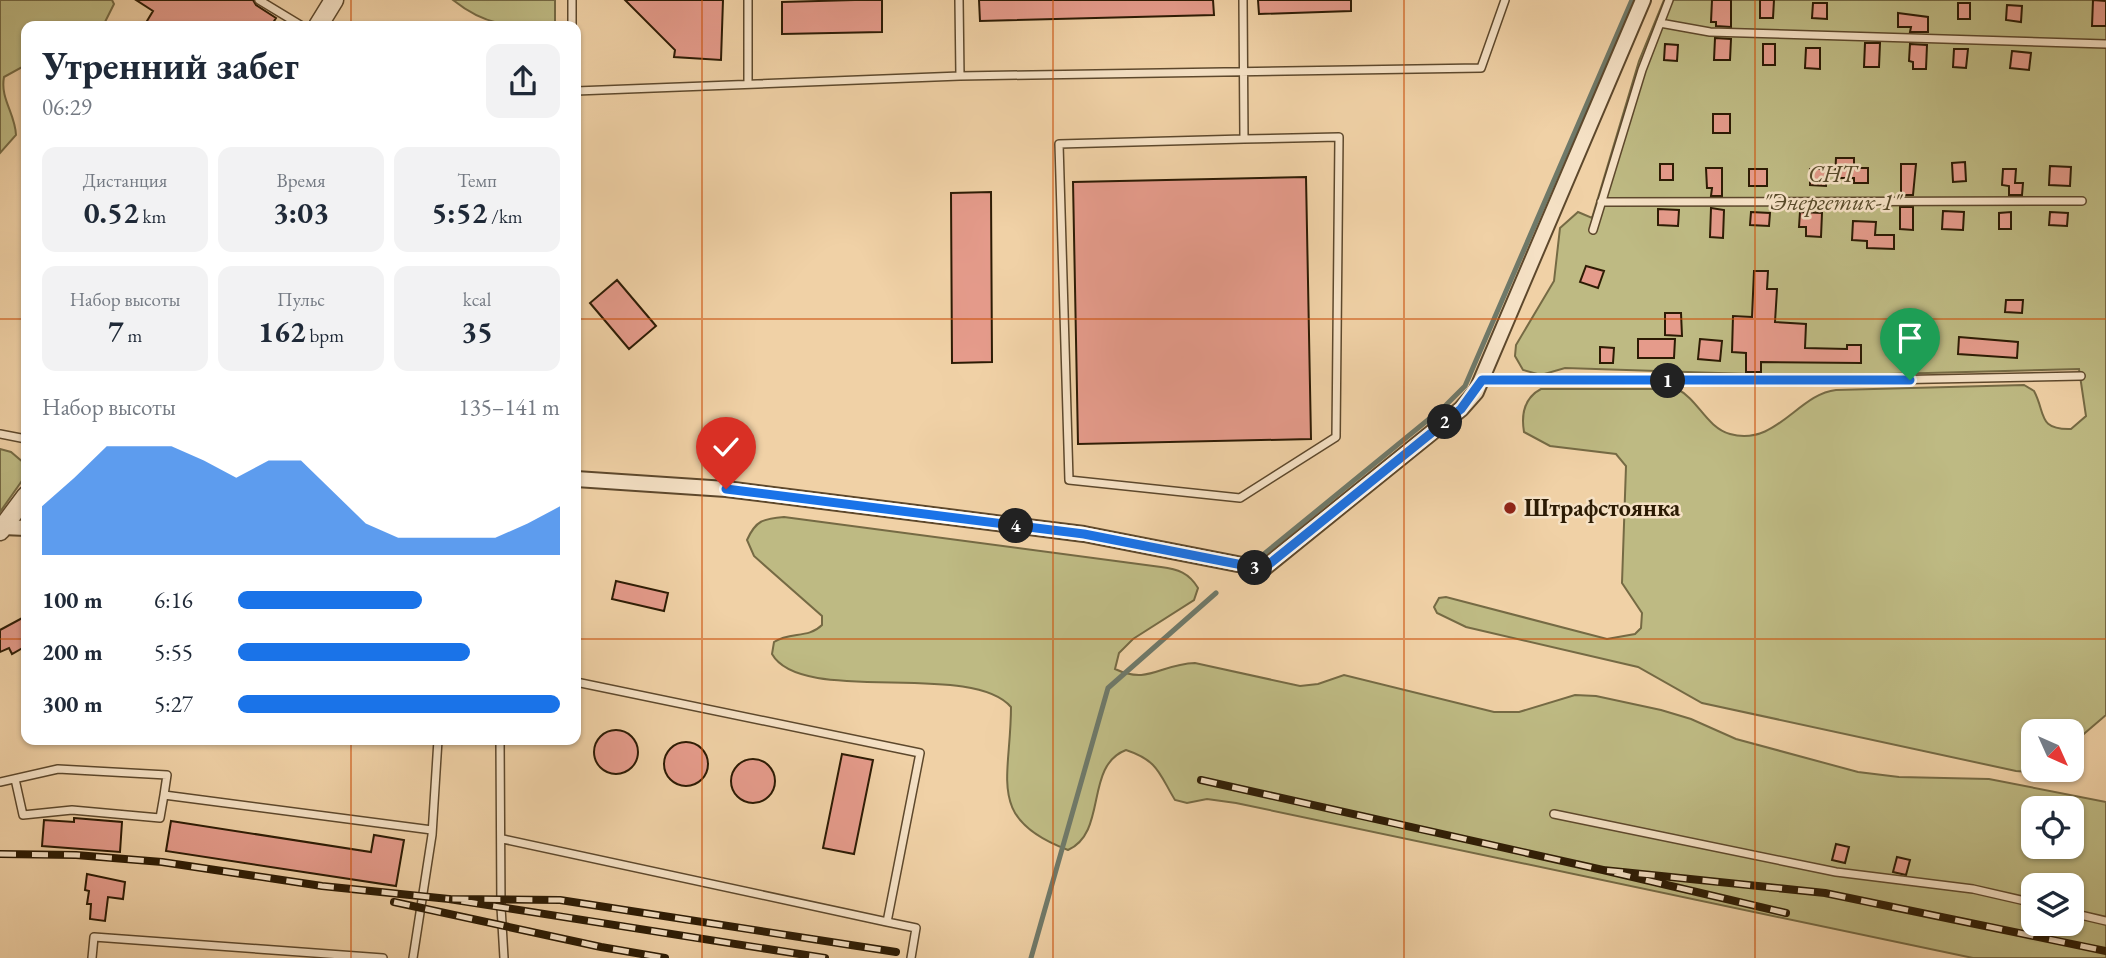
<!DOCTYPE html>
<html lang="ru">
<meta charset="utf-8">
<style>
:root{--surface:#fff;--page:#f2f2f3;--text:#1f2937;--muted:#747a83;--accent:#1a73e8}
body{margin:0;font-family:"EB Garamond",serif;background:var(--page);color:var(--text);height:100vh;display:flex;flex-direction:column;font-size:26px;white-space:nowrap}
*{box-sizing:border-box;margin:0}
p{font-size:23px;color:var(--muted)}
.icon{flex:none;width:38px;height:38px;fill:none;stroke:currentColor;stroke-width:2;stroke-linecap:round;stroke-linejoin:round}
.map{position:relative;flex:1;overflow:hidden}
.panel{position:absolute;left:21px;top:21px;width:560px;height:724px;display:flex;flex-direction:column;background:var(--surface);border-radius:14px;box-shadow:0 2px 5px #0004}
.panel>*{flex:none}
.needle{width:46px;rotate:135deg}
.tools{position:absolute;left:2021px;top:719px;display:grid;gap:14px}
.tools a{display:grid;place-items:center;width:63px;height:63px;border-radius:14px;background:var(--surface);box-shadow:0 2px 5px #0004;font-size:35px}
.pin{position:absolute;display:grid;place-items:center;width:60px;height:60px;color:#fff;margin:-72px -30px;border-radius:50% 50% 50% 0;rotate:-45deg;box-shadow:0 0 7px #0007}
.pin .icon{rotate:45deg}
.km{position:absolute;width:35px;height:35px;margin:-18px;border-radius:50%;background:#222;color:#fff;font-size:19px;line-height:35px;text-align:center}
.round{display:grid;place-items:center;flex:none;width:74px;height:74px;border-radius:14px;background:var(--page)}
.headline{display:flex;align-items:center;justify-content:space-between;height:119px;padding:0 21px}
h1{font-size:38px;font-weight:700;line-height:52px}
.figures{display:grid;grid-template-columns:repeat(3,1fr);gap:10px;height:119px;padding:7px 21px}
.figures div{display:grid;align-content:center;border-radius:14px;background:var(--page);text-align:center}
.figures b{font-size:30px;font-weight:700}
.figures small{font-size:19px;font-weight:400}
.figures p{font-size:19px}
.chart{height:196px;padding:14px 21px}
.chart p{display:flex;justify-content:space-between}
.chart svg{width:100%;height:126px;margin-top:7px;fill:var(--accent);opacity:.7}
ul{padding:0 21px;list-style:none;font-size:23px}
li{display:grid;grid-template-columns:112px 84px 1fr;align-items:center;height:52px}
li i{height:18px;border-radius:9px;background:var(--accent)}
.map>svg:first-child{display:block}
.green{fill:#beba83;stroke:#756a44;stroke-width:2;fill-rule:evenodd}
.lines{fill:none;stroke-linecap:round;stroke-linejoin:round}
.stream{stroke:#6f7969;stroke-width:5}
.building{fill:#e59b8b;stroke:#2c1b04;stroke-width:2}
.service-casing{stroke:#5d482c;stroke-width:10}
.minor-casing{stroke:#5d482c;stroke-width:18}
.tertiary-casing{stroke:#5d482c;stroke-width:21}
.service{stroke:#f5e1c5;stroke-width:7}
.minor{stroke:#f5e1c5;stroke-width:14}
.tertiary{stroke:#f5e1c5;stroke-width:18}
.rail-casing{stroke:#2c1b04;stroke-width:8}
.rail{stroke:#f5e1c5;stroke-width:5;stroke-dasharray:16;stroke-linecap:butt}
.route-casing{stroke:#fff;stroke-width:14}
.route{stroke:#1a73e8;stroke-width:9}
.grid{fill:none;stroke:#cc500b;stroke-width:2;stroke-opacity:0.55}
.poi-dot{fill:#8f2418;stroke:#f5e1c5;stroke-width:2.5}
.labels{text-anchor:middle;stroke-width:5;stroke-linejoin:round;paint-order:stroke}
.park-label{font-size:24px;font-style:italic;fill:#584b2a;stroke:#f5e1c5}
.poi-label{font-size:24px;font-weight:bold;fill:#2c1b04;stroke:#f5e1c5;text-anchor:start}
</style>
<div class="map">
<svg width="2106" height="958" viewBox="0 0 2106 958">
<rect width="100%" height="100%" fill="#f0d1a6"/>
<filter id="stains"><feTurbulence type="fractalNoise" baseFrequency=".00286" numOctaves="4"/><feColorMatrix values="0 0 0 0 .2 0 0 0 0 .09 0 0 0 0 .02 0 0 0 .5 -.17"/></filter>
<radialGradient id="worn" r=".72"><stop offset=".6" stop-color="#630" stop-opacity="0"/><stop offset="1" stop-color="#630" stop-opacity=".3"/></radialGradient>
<path class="green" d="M0,0H112L114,4L103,26H26V65L4,77C0,99 15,113 16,135L0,153Z
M453,0H555V26C512,26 488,28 453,0Z
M1664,0H2106V715L2072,744V732H2034V770H2042L2039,773L2016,771L1702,703L1638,667L1466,627L1437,613L1434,607L1439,598L1446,597L1607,639L1635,634L1641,628L1642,613L1622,583L1626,466L1616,454L1550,446L1524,432C1521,414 1524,398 1541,389H1677C1698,399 1706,427 1730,434C1776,447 1798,394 1836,390L2024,385L2034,391C2046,413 2037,430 2071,429L2086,416L2079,369L1812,376L1565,368L1541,375L1523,370L1515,356L1516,345L1554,281L1560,228L1578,212L1592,218L1639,61Z
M0,449L11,452L24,463L26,475L0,512Z
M784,517L1161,567C1178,569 1189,573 1198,588L1194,600L1133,639L1119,653L1115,669C1149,685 1160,664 1195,663L1300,686L1318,684L1344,675L1494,712H1519L1575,695L1596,696L1661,710L1691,719L1736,739L1858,772L1899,777L1989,779L2106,802V958H1973L1236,803L1207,799L1187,803L1175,800C1159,774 1159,761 1126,750C1084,766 1108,832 1068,850C985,819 1011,779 1011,707C971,660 801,706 772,654L774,642C790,631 808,639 822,625V616L754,556L747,540C756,520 763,519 784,517ZM2034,808H2072V847H2034ZM2034,886H2072V924H2034Z"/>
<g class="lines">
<path class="stream" d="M1264,554L1445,406L1465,386L1632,0
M1031,958L1108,688L1216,593"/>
</g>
<path class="building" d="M136,0H253L256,5L276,18L271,26H144L153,11Z
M625,0H723L721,60L674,57L675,50Z
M855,0H882V32L782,34V2Z
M979,0H1213L1214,15L980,21Z
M1258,0H1351V11L1259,14Z
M1712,0H1731V27L1716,26V22H1711Z
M1760,0H1774L1773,18H1760Z
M2093,0L2106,1V26H2092Z
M1813,3H1827V19L1812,18Z
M1958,3H1970V19H1958Z
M2007,5L2022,6L2021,22L2006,20Z
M1898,13L1928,17V32H1910L1911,27H1898Z
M1715,38L1731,39L1730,60H1714Z
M1865,43H1880L1879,67H1864Z
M1665,44L1678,45L1677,61L1664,60Z
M1763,44H1775V65H1763Z
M1910,44L1927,45L1926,69H1913V62L1909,61Z
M1806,48H1820V69L1805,68Z
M1954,49H1968L1966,68L1953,67Z
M2012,51L2031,53L2029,70L2010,68Z
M1713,114H1730V133H1713Z
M1836,158H1854V168H1868V183H1854V178H1835Z
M1965,162L1966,181L1953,182L1952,163Z
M1660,164H1673V180H1660Z
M1901,164H1916L1913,195H1901Z
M2050,166L2071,167L2070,186L2049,185Z
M1706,168H1722V196H1711L1712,188H1707Z
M1749,169H1767V186H1749Z
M1810,169H1827L1826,186L1810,185Z
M2003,169H2016L2015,183H2023L2022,195H2009V186L2002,185Z
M1306,177L1311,439L1078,444L1073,182Z
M991,192L992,362L952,363L951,193Z
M1900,207H1913V230L1900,229Z
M1711,208L1724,210L1723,238L1710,237Z
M1658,209L1679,210L1678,226L1658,225Z
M1943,211L1964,212L1963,230L1942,229Z
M1751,212L1770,213L1769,226L1750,225Z
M1800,212L1822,213L1821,237L1806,236V227H1799Z
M2011,212V229H1999V213Z
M2050,212L2068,213L2067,226L2049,225Z
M1853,221L1876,222L1875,235H1894V249L1867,248V241L1852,240Z
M1586,266L1604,271L1598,288L1580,282Z
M1754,271H1768L1767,289H1777L1775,322L1806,324L1805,348L1847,349V345H1861V363L1761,362V372H1746V353L1732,352L1733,316L1752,317Z
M617,280L656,326L629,349L590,303Z
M2006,300H2023L2022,313L2005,312Z
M1665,313H1681L1682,336L1665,335Z
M1959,337L2018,342L2017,358L1958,354Z
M1638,339H1675L1674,358H1638Z
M1700,339L1722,341L1720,361L1698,359Z
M1600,347L1614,348L1613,363H1600Z
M616,581L668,593L664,611L612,599Z
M26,616V646L12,654L9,648L0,652V630Z
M594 752a22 22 0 1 1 44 0a22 22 0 1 1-44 0Z
M664 764a22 22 0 1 1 44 0a22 22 0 1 1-44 0Z
M842,754L873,760L854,854L823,848Z
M731 781a22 22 0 1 1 44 0a22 22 0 1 1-44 0Z
M74,818L122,822L120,852L42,846L44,820L74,822Z
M171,821L371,852L374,835L404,840L396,886L166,851Z
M1836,844L1849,847L1845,863L1832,860Z
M1897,857L1910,860L1906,875L1893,872Z
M87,874L125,882L123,899L108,897L105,921L90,919L91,904H87L89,891L85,890Z"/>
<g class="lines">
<g class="service-casing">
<path id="service" d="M259,0L302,26
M572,0V26
M959,0L960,76
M1243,0L1244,139L1059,144L1069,480L1240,498L1336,437L1339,137L1244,139
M1660,23L1710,32L2106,44
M748,83V0
M576,91L960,76L1481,68L1505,0
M1601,202L2082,201
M1593,230L1642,70L1669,0
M1482,380L1783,382L2081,376
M0,434L26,439
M500,740L501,907L504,958
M15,779L23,815L72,810L160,818L164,795
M0,782L58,769L167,775L164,795L432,830
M1554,814L1836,872L1973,889L2034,903
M503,839L887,922L920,753L576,682
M2072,913L2106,921
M887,922L916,928L911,958
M92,958L94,937L383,958
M413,958L432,835L438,740"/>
</g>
<g class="minor-casing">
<path id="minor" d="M576,479L726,489L1084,534L1263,569L1461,409L1476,392L1643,0
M3,527L26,528"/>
</g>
<g class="tertiary-casing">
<path id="tertiary" d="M318,26L334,0
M0,531L26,496"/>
</g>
<use href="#service" class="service"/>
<use href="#minor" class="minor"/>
<use href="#tertiary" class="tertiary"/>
<g class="rail-casing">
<path id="rail" d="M1201,780L1603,870
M0,854L76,855L162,862L322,886L449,899
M394,902L601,947L665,958
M1786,913L1603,870L1825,893L2106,951
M825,958L449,899L560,900L896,952"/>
</g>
<use href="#rail" class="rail"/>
</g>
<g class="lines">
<g class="route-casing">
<path id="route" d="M726,489L1084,534L1263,569L1461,409L1482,380H1910"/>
</g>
<use href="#route" class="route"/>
</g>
<path class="grid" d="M351,0V26M702,0V958M1053,0V958M1404,0V958M1755,0V958M0,319H26M576,319H2106M0,639H26M576,639H2106M351,740V958"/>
<circle class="poi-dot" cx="1510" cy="508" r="7"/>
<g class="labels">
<g class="park-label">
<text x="1832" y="182">СНТ<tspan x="1832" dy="28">"Энергетик-1"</tspan></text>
</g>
<g class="poi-label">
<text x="1524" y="516">Штрафстоянка</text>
</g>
</g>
<rect width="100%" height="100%" filter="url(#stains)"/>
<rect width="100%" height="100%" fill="url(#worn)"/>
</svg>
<div class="tools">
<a><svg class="needle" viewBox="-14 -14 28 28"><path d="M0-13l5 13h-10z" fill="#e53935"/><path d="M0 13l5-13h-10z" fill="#747a83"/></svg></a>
<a><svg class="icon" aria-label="locate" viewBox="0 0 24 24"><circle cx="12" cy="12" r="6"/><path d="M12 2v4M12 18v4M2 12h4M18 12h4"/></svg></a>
<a><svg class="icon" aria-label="layers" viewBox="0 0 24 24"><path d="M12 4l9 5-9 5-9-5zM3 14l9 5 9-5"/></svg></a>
</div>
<div class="pin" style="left:1910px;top:380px;background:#1e9e55"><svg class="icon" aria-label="arrive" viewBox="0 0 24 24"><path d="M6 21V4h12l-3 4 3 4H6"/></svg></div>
<div class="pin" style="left:726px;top:489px;background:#d93025"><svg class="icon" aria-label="check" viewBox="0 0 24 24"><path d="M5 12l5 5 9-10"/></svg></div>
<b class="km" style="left:1668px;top:381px">1</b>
<b class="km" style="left:1445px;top:422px">2</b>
<b class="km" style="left:1255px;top:568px">3</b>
<b class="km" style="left:1016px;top:526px">4</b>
<section class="panel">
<div class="headline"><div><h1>Утренний забег</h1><p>06:29</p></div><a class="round"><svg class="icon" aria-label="share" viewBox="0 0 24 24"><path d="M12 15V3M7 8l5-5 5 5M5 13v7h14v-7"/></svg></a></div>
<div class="figures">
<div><p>Дистанция</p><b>0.52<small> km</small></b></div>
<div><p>Время</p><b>3:03</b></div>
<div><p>Темп</p><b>5:52<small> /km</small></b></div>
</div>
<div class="figures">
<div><p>Набор высоты</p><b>7<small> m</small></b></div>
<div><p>Пульс</p><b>162<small> bpm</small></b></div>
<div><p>kcal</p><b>35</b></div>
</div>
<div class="chart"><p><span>Набор высоты</span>135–141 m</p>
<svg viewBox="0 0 160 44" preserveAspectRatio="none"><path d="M0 44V27L10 17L20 6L30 6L40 6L50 11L60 17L70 11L80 11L90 22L100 33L110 38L120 38L130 38L140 38L150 33L160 27V44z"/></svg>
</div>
<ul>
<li><b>100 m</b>6:16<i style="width:57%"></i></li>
<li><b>200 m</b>5:55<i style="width:72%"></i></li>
<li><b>300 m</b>5:27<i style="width:100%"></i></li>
</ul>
</section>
</div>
